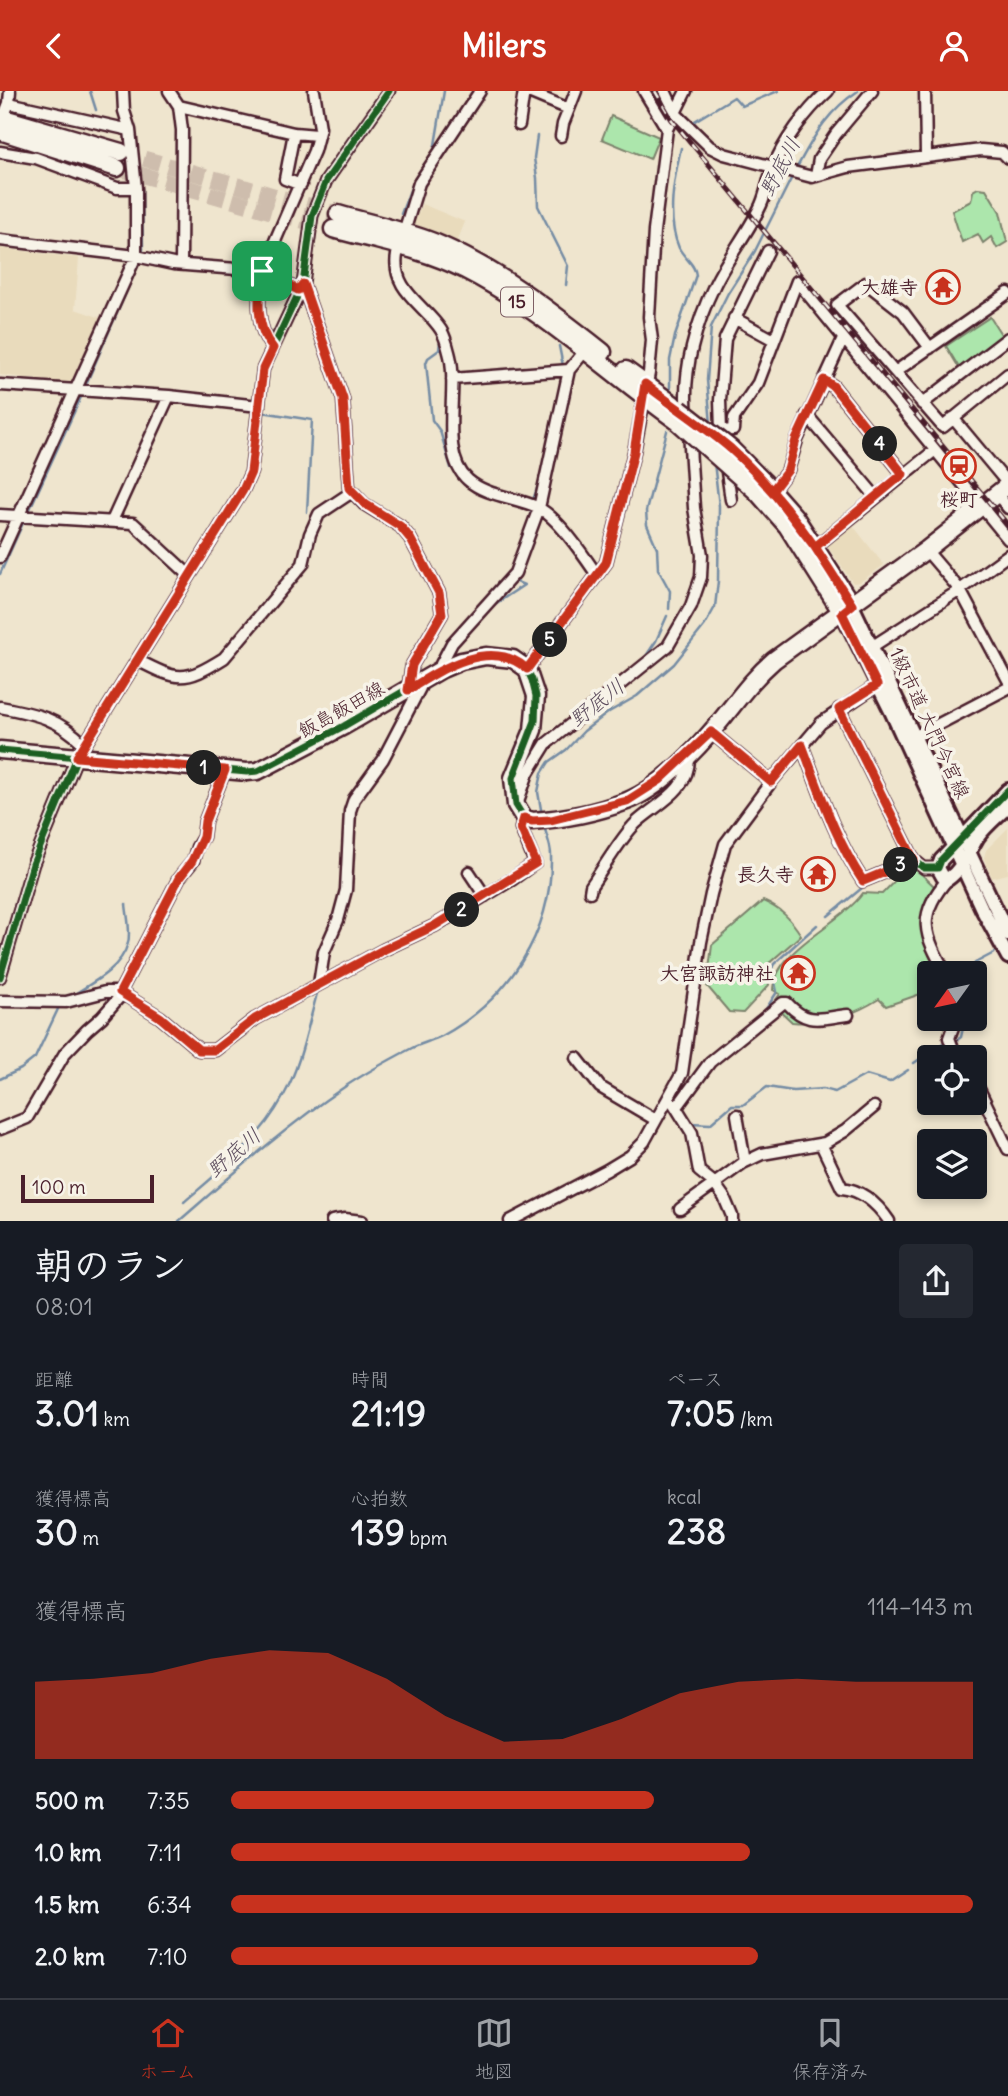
<!DOCTYPE html>
<html lang="ja">
<meta charset="utf-8">
<style>
:root{--surface:#171b24;--page:#242831;--text:#f1f3f6;--muted:#9ea1a6;--line:#363941;--accent:#c8321e}
body{margin:0;font-family:Delius,"Klee One",sans-serif;background:var(--page);color:var(--text);height:100vh;display:flex;flex-direction:column;font-size:26px;white-space:nowrap}
*{box-sizing:border-box;margin:0}
p{font-size:23px;color:var(--muted)}
.icon{flex:none;width:38px;height:38px;fill:none;stroke:currentColor;stroke-width:2;stroke-linecap:round;stroke-linejoin:round}
.map{position:relative;height:1130px;overflow:hidden}
.details{display:flex;flex-direction:column;background:var(--surface);flex:1}
.details>*{flex:none}
.needle{width:46px;rotate:237deg}
.controls{position:absolute;left:917px;top:870px;display:grid;gap:14px}
.controls a{display:grid;place-items:center;width:70px;height:70px;border-radius:7px;background:var(--surface);box-shadow:0 4px 10px #0003;font-size:35px}
.scale{position:absolute;left:21px;bottom:18px;width:133px;box-sizing:border-box;padding-left:7px;border:4px solid #4a1f2b;border-top:0;font-size:19px;line-height:24px;white-space:nowrap;color:#4a1f2b;-webkit-text-stroke:5px #f7f3e8;paint-order:stroke}
.pin{position:absolute;display:grid;place-items:center;width:60px;height:60px;color:#fff;margin:-30px;border-radius:14px;box-shadow:0 4px 10px #0006}
.km{position:absolute;width:35px;height:35px;margin:-18px;border-radius:50%;background:#222;color:#fff;font-size:19px;line-height:35px;text-align:center}
.round{display:grid;place-items:center;flex:none;width:74px;height:74px;border-radius:7px;background:var(--page)}
.headline{display:flex;align-items:center;justify-content:space-between;height:119px;padding:0 35px}
h1{font-size:38px;font-weight:700;line-height:52px}
.figures{display:grid;grid-template-columns:repeat(3,1fr);gap:10px;height:119px;padding:7px 35px}
.figures div{display:grid;align-content:center}
.figures b{font-size:35px;font-weight:700}
.figures small{font-size:19px;font-weight:400}
.figures p{font-size:19px}
.chart{height:196px;padding:14px 35px}
.chart p{display:flex;justify-content:space-between}
.chart svg{width:100%;height:126px;margin-top:7px;fill:var(--accent);opacity:.7}
ul{padding:0 35px;list-style:none;font-size:23px}
li{display:grid;grid-template-columns:112px 84px 1fr;align-items:center;height:52px}
li i{height:18px;border-radius:9px;background:var(--accent)}
header{display:flex;justify-content:space-between;align-items:center;height:91px;padding:0 35px;background:var(--accent);color:#fff;font-size:32px;font-weight:700}
.menu{display:flex;justify-content:space-around;align-items:center;height:98px;border-top:2px solid var(--line);background:var(--surface);font-size:19px;color:var(--muted)}
.menu a{display:grid;justify-items:center;gap:4px}
.menu .active{color:var(--accent)}
.map>svg:first-child{display:block}
.built{fill:#e9dbbc}
.green{fill:#ace6ac;stroke:#7b826c;stroke-width:2}
.lines{fill:none;stroke-linecap:round;stroke-linejoin:round}
.stream{stroke:#758ca4;stroke-width:2.5}
.primary-tunnel{stroke:#cebdad;stroke-width:16;stroke-dasharray:16 8;stroke-linecap:butt}
.minor-casing{stroke:#4a1f2b;stroke-width:15}
.tertiary-casing{stroke:#4a1f2b;stroke-width:18}
.primary-casing{stroke:#4a1f2b;stroke-width:21}
.minor{stroke:#f7f3e8;stroke-width:10}
.tertiary{stroke:#f7f3e8;stroke-width:12}
.primary{stroke:#f7f3e8;stroke-width:16}
.rail-casing{stroke:#4a1f2b;stroke-width:5}
.rail{stroke:#f7f3e8;stroke-width:2.5;stroke-dasharray:8;stroke-linecap:butt}
.primary-bridge-casing{stroke:#4a1f2b;stroke-width:21;stroke-linecap:butt}
.primary-bridge{stroke:#f7f3e8;stroke-width:16}
.cycleway-casing{stroke:#f7f3e8;stroke-width:11}
.cycleway{stroke:#1b5e20;stroke-width:7}
.route-casing{stroke:#fff;stroke-width:14}
.route{stroke:#c8321e;stroke-width:9}
.labels{text-anchor:middle;stroke-width:7;stroke-linejoin:round;paint-order:stroke}
.shield{fill:#f7f3e8;stroke:#7e5f64;stroke-width:2}
.shield-label{font-size:18px;font-weight:bold;fill:#4a1f2b}
.poi-label{font-size:19px;font-weight:bold;fill:#4a1f2b;stroke:#f7f3e8;text-anchor:end}
.street-label{font-size:19px;fill:#4a1f2b;stroke:#f7f3e8}
.water-label{font-size:21px;font-style:italic;fill:#5c4c5d;stroke:#f7f3e8}
</style>
<header><svg class="icon" aria-label="back" viewBox="0 0 24 24"><path d="M15 5l-7 7 7 7"/></svg>Milers<svg class="icon" aria-label="person" viewBox="0 0 24 24"><circle cx="12" cy="8" r="4"/><path d="M4 21q1-7 8-7t8 7"/></svg></header>
<div class="map">
<svg width="1008" height="1130" viewBox="0 0 1008 1130">
<rect width="100%" height="100%" fill="#efe5ce"/>
<filter id="ink" filterUnits="userSpaceOnUse"><feTurbulence type="fractalNoise" baseFrequency=".0143" numOctaves="2"/><feDisplacementMap in="SourceGraphic" scale="14" xChannelSelector="R" yChannelSelector="G"/><feConvolveMatrix kernelMatrix="1 2 1 2 8 2 1 2 1" color-interpolation-filters="sRGB"/></filter>
<g filter="url(#ink)">
<path class="built" d="M422,113L465,131L457,151L414,133Z
M0,157L79,167L75,218L110,230L75,293L0,284Z
M851,432L884,474L860,491L853,492L826,453Z
M1008,737V783L992,787L984,767L986,759Z"/>
<path class="green" d="M611,25L659,46L650,68L602,48Z
M978,97L986,98L1000,121L1007,151L997,157L991,146L983,152L978,143L962,151L952,120L971,110L973,100Z
M990,226L1004,248L961,280L946,255Z
M911,773L936,797C912,838 927,841 936,882H929V900L886,915L879,908C852,925 824,934 792,931L773,913L780,903L773,899C775,858 841,833 863,802L882,803Z
M763,810C781,818 790,827 801,844L766,875L769,894L743,922L729,921L707,895L712,854Z"/>
<g class="lines">
<path class="stream" d="M90,0L96,19
M128,0V4
M527,21L528,5
M693,31L734,6L742,15L778,0
M537,45L534,67L537,87L538,115L568,175L566,194
M138,72L142,98L143,159
M796,78C814,46 826,21 858,0
M401,123L412,94L434,60L444,0
M440,251L439,259L428,267L426,272L432,329L440,340L451,377
M559,255L563,275
M86,293L140,170
M670,299V269L675,245L696,184C695,173 684,167 679,157C666,127 674,88 681,57
M559,303L562,285
M262,321L312,329L307,421
M711,333L707,289L711,236L728,202L755,160L793,84
M667,340L646,420L647,434L657,457L658,478L670,500L669,518
M533,409L540,389
M28,422L81,306
M527,435L532,418
M0,483L23,432
M489,517L524,494L512,489
M642,571L656,550L667,525
M542,724L538,701L542,682L549,671L566,659L584,640L609,621L637,605L674,573L705,534L715,516L718,490L719,415L714,371
M828,825L862,797
M971,882L975,872L994,862
M71,905C92,892 121,878 128,852C131,840 127,825 126,813
M766,918L777,901L772,877L774,873L817,834
M956,950L961,946L965,928
M914,972L946,950
M0,988L21,978L35,967L59,916
M691,1032L710,1033L732,1014H743L767,996L793,1000L823,998L835,1001L866,984L890,991L908,979
M184,1111C220,1080 260,1049 283,1006C301,974 308,934 318,899
M179,1130C232,1084 285,1036 343,997C365,982 389,969 412,957C422,952 432,950 442,945C508,909 553,841 551,764C551,754 546,744 544,734"/>
<path class="primary-tunnel" d="M121,61L338,123
M117,77L333,138"/>
<g class="minor-casing">
<path id="minor" d="M169,0L179,15L182,39L181,173
M480,0L419,92L397,164C391,199 425,214 441,239C446,247 448,257 450,265C459,300 438,363 468,389C486,405 515,406 537,416C558,426 584,465 597,484
M526,0L569,18L576,0
M644,0L667,38
M665,0L676,23L710,56L724,63L812,86L848,76L981,59L1002,61L1008,67
M925,0L926,64
M9,12L10,0
M179,15L294,42L317,44
M3,27L9,12L130,39
M519,34L524,0
M294,42L285,88L301,94
M561,45L563,33L569,18
M0,61L36,67L117,97H136
M816,85L819,68L836,43L872,0
M0,149L136,165L173,173L262,180L298,199
M303,193L343,308L349,397L364,413L400,435L410,447L439,502L442,523L412,574L408,598
M734,227L774,249
M273,257C255,237 258,205 262,180L314,60L320,37L314,0
M930,257L903,221L866,192L837,214L943,336L1008,283
M895,281L1008,202
M452,288L569,279
M824,289L833,295L903,383
M0,294L169,305L259,315
M922,313L1008,247
M687,323C682,280 696,232 715,193C728,166 748,142 761,114C766,103 768,90 772,79C783,50 806,20 828,0
M807,324L876,406
M953,327L1008,393
M721,340L720,309L725,248L768,160
M723,352L721,340L733,339L734,327L758,292L797,190L1008,448
M726,374L731,409
M772,400L788,379L797,349L843,248
M997,403L1008,417
M0,424L133,432L189,484
M112,430L169,305
M815,456L935,359
M926,459L960,499L1008,589
M0,466L136,165V97L130,39L124,20L123,0
M873,555L960,499L1008,464
M137,569C178,590 184,592 224,567L303,473L310,443L319,423L352,401
M442,578L441,573L452,552L515,482L539,417L569,279L585,260
M527,578L606,472L634,361L649,282L652,249L649,226L654,140L667,38L686,0
M0,616C37,623 58,627 85,654
M839,618L914,769
M711,641L771,691
M916,645L1008,597
M802,654C820,701 835,748 863,790L914,769L924,777H938
M518,710L528,682L546,653L668,555L691,515L701,486L702,464L694,417L689,341
M469,781L485,805
M590,801L591,795C603,778 622,745 636,732C656,713 689,701 689,667
M946,882C924,844 916,824 948,788
M0,886L33,773L77,666L243,399L251,381L263,278L303,193L312,125L326,90L389,0
M319,893L324,861L338,829L346,799L350,720L354,708L383,668L420,597L421,591
M120,901L179,787L193,770L197,756L203,746L205,730L225,679
M0,910L66,911L105,901H120L160,926L199,959H215L255,928L383,859L434,835L513,788L535,772L521,737L524,727
M956,966L949,947L956,928
M577,967L600,996L656,1029
M975,990L1008,1058
M674,1013L692,1042L699,1080L714,1092L724,1106L732,1125V1130
M677,1016L710,971L783,912H787C808,935 820,927 848,924
M737,1024L745,1071
M0,1038L27,1027L65,962L87,939L102,926L122,903
M821,1053L842,1097C862,1099 878,1114 889,1130
M680,1118L743,1072L762,1063L825,1052L845,1040L874,1016
M332,1130L345,1128L362,1130
M510,1130L607,1079L630,1065L644,1051L682,982L701,851L711,803L725,753L771,691L821,632L877,594"/>
</g>
<g class="tertiary-casing">
<path id="tertiary" d="M852,514L1008,843
M842,522L891,620L982,818L1008,866
M1008,699L941,769L938,777L943,786L948,788C963,777 968,762 977,747C984,736 998,725 1008,715"/>
</g>
<g class="primary-casing">
<path id="primary" d="M0,26L121,61
M0,40L117,77
M338,123C372,133 409,140 441,154C500,180 552,221 603,261
M333,138C377,150 424,158 465,179C542,218 607,280 677,330
M626,279L673,313
M765,392L795,426L852,514
M757,401L787,435L842,522
M0,659L247,681L258,680L344,635L442,578L461,570L486,565L513,568L527,578L536,605L533,639L513,687L516,714L524,727L532,730C563,728 598,721 627,710C659,698 696,659 717,634C737,610 751,589 774,569L926,459L1008,394"/>
</g>
<use href="#minor" class="minor"/>
<use href="#tertiary" class="tertiary"/>
<use href="#primary" class="primary"/>
<g class="rail-casing">
<path id="rail" d="M655,0L672,29L686,46L1008,434"/>
</g>
<use href="#rail" class="rail"/>
<g class="primary-bridge-casing">
<path id="primary-bridge" d="M680,318L730,357L765,392
M677,330L757,401"/>
</g>
<use href="#primary-bridge" class="primary-bridge"/>
<g class="cycleway-casing">
<path id="cycleway" d="M0,659L247,681L258,680L344,635L442,578L461,570L486,565L513,568L527,578L532,589L536,605L535,630L513,687L516,714L524,727L532,730L564,726L627,710L660,689L711,641L771,691L802,654C820,701 835,748 863,790L914,769L924,777H938L941,769L1008,699
M0,886L33,773L77,666L243,399L251,381L263,278L303,193L312,125L326,90L389,0"/>
</g>
<use href="#cycleway" class="cycleway"/>
</g>
</g>
<g class="lines" filter="url(#ink)">
<g class="route-casing">
<path id="route" d="M262,180C258,205 255,237 273,257L263,278L251,381L243,399L77,666L225,679L205,730L203,746L192,770L179,787L120,901L160,926L199,959H215L255,928L383,859L434,835L536,772L521,737L524,727L532,730L551,729L627,710L660,689L711,641L771,691L802,654C820,701 835,748 863,790L914,769L839,618L877,594L842,522L852,514L815,456L772,400L788,379L796,349L824,289L833,295L903,383L815,456C790,420 763,387 731,358C704,335 673,315 645,293L634,361L606,472L527,578C491,546 441,578 408,599L412,574L442,523L439,502L410,447L400,435L365,413L349,397L343,308L303,193L298,199L262,180"/>
</g>
<use href="#route" class="route"/>
</g>
<defs>
<g id="temple-ring" transform="scale(1.75)"><circle r="9.5" fill="#f7f3e8" stroke="#c8321e" stroke-width="1.5"/><path d="M0-6L5-2H3V0L6.5 2.5H4V6H1.5V3h-3V6H-4V2.5H-6.5L-3 0V-2H-5Z" fill="#c8321e"/></g>
<g id="station-ring" transform="scale(1.75)"><circle r="9.5" fill="#f7f3e8" stroke="#c8321e" stroke-width="1.5"/><path d="M-3-6H3Q5-6 5-4V2Q5 4 3 4L4.5 6H3L1.5 4h-3L-3 6H-4.5L-3 4Q-5 4-5 2V-4Q-5-6-3-6ZM-3.5-4v3h7v-3ZM-3.5 1v1.5H-2V1ZM2 1v1.5H3.5V1Z" fill="#c8321e"/></g>
</defs>
<g fill-rule="evenodd">
<use href="#temple-ring" x="943" y="196"/>
<use href="#station-ring" x="959" y="375"/>
<use href="#temple-ring" x="818" y="783"/>
<use href="#temple-ring" x="798" y="882"/>
</g>
<g class="labels">
<rect class="shield" x="501" y="196.5" width="32" height="29" rx="5"/>
<g class="shield-label">
<text x="517" y="217">15</text>
</g>
<g class="poi-label">
<text x="918" y="203">大雄寺</text>
<text x="959" y="415" text-anchor="middle">桜町</text>
<text x="794" y="790">長久寺</text>
<text x="774" y="889">大宮諏訪神社</text>
</g>
<g class="street-label">
<text transform="translate(341 618) rotate(-29)" y="7">飯島飯田線</text>
<text transform="translate(930 632) rotate(65)" y="7">1級市道 大門今宮線</text>
</g>
<g class="water-label">
<text transform="translate(780 76) rotate(-62)" y="7">野底川</text>
<text transform="translate(597 612) rotate(-38)" y="7">野底川</text>
<text transform="translate(234 1062) rotate(-41)" y="7">野底川</text>
</g>
</g>
</svg>
<div class="controls">
<a><svg class="needle" viewBox="-14 -14 28 28"><path d="M0-13l5 13h-10z" fill="#e53935"/><path d="M0 13l5-13h-10z" fill="#9ea1a6"/></svg></a>
<a><svg class="icon" aria-label="locate" viewBox="0 0 24 24"><circle cx="12" cy="12" r="6"/><path d="M12 2v4M12 18v4M2 12h4M18 12h4"/></svg></a>
<a><svg class="icon" aria-label="layers" viewBox="0 0 24 24"><path d="M12 4l9 5-9 5-9-5zM3 14l9 5 9-5"/></svg></a>
</div>
<div class="scale">100 m</div>
<div class="pin" style="left:262px;top:180px;background:#1e9e55"><svg class="icon" aria-label="arrive" viewBox="0 0 24 24"><path d="M6 21V4h12l-3 4 3 4H6"/></svg></div>
<b class="km" style="left:204px;top:677px">1</b>
<b class="km" style="left:462px;top:819px">2</b>
<b class="km" style="left:901px;top:774px">3</b>
<b class="km" style="left:880px;top:353px">4</b>
<b class="km" style="left:550px;top:549px">5</b>
</div>
<section class="details">
<div class="headline"><div><h1>朝のラン</h1><p>08:01</p></div><a class="round"><svg class="icon" aria-label="share" viewBox="0 0 24 24"><path d="M12 15V3M7 8l5-5 5 5M5 13v7h14v-7"/></svg></a></div>
<div class="figures">
<div><p>距離</p><b>3.01<small> km</small></b></div>
<div><p>時間</p><b>21:19</b></div>
<div><p>ペース</p><b>7:05<small> /km</small></b></div>
</div>
<div class="figures">
<div><p>獲得標高</p><b>30<small> m</small></b></div>
<div><p>心拍数</p><b>139<small> bpm</small></b></div>
<div><p>kcal</p><b>238</b></div>
</div>
<div class="chart"><p><span>獲得標高</span>114–143 m</p>
<svg viewBox="0 0 160 44" preserveAspectRatio="none"><path d="M0 44V17L10 16L20 14L30 9L40 6L50 7L60 16L70 29L80 38L90 37L100 30L110 21L120 17L130 16L140 17L150 17L160 17V44z"/></svg>
</div>
<ul>
<li><b>500 m</b>7:35<i style="width:57%"></i></li>
<li><b>1.0 km</b>7:11<i style="width:70%"></i></li>
<li><b>1.5 km</b>6:34<i style="width:100%"></i></li>
<li><b>2.0 km</b>7:10<i style="width:71%"></i></li>
</ul>
</section>
<nav class="menu">
<a class="active"><svg class="icon" aria-label="home" viewBox="0 0 24 24"><path d="M3 11l9-7 9 7M6 9v11h12V9"/></svg>ホーム</a>
<a><svg class="icon" aria-label="map" viewBox="0 0 24 24"><path d="M3 6l6-2 6 2 6-2v14l-6 2-6-2-6 2zM9 4v14M15 6v14"/></svg>地図</a>
<a><svg class="icon" aria-label="saved" viewBox="0 0 24 24"><path d="M7 4h10v16l-5-4-5 4z"/></svg>保存済み</a>
</nav>
